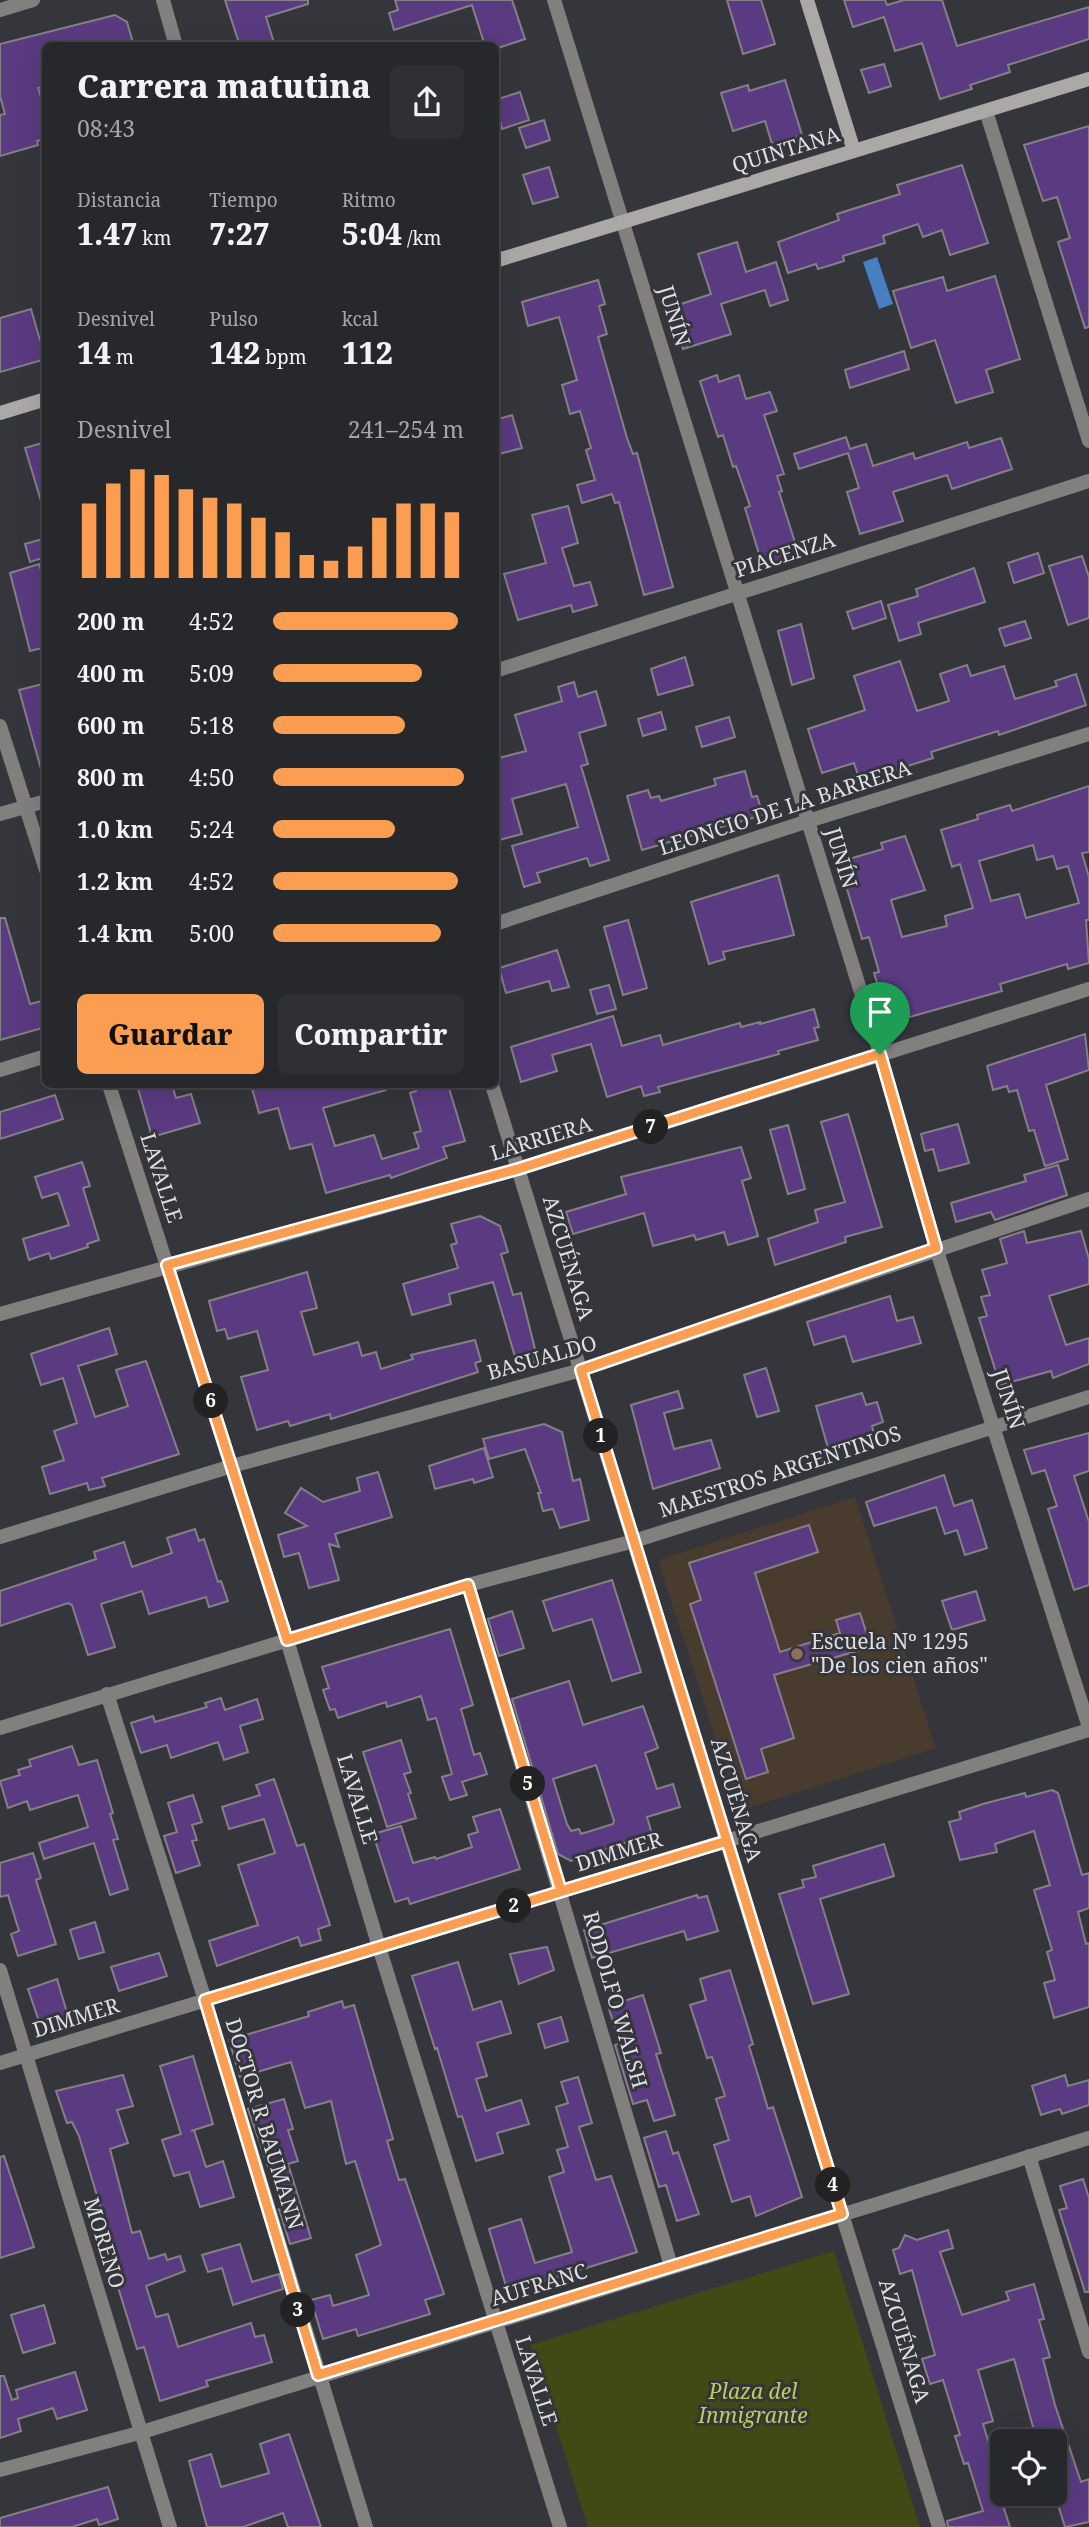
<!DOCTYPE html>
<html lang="es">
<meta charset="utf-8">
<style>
:root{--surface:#27282c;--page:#2f3034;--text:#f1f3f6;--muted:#a4a6a9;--line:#434448;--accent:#fb9e51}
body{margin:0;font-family:"Noto Serif",serif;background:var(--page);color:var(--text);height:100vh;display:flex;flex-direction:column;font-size:26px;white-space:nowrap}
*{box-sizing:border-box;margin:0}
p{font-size:23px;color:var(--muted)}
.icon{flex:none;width:38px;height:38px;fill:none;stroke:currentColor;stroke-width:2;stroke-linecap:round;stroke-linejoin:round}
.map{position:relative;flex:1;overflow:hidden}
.side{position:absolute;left:42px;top:42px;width:457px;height:1046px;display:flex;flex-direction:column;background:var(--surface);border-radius:10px;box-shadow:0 7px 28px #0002,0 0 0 2px var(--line)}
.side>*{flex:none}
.tools{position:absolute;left:990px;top:2429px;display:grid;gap:14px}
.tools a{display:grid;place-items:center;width:77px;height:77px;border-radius:10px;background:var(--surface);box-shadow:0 7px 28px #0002,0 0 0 2px var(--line);font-size:35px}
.pin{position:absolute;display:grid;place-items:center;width:60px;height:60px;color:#fff;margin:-72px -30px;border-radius:50% 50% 50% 0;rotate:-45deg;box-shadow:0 0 7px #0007}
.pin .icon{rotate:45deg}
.km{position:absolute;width:35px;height:35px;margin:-18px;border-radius:50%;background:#222;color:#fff;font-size:19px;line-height:35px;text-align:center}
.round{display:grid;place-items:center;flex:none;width:74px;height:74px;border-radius:10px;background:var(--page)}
.headline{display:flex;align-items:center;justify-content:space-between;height:119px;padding:0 35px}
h1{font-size:32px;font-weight:800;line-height:52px}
.stats{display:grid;grid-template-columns:repeat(3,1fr);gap:10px;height:119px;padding:7px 35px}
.stats div{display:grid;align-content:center}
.stats b{font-size:30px;font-weight:800}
.stats small{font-size:19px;font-weight:400}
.stats p{font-size:19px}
.chart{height:196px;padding:14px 35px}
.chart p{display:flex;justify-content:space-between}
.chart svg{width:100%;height:126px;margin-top:7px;stroke:var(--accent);stroke-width:6}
.action{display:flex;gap:14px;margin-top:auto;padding:14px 35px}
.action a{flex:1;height:80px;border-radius:10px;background:var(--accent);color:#111;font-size:28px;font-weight:800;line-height:80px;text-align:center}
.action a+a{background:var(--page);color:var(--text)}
ul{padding:0 35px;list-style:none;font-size:23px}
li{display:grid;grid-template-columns:112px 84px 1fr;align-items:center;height:52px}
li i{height:18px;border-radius:9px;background:var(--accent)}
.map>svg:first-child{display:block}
.education{fill:#493b2e}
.green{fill:#434914}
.water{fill:#4780c0}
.building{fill:#5a3a80;stroke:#838186;stroke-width:2;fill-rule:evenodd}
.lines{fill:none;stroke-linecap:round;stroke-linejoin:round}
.minor{stroke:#827f7f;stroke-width:14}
.secondary{stroke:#ada8a8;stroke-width:14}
.route-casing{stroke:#fff;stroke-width:14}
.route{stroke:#fb9e51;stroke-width:9}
.education-dot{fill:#8d6e63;stroke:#34363b;stroke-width:2.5}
.labels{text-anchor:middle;stroke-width:6;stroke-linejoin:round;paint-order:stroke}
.street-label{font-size:21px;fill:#dedfe2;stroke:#34363b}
.poi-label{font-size:21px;fill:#dedfe2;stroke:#34363b;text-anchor:start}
.park-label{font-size:21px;font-style:italic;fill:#bfcd55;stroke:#34363b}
</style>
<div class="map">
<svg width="1089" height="2527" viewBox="0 0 1089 2527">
<rect width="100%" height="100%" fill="#34363b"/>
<path class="education" d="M855,1497L936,1748L739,1811L658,1560Z"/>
<path class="green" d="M834,2251L920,2527H588L530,2345Z"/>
<path class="water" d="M877,257L893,304L879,309L863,262Z"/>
<path class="building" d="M225,0H308V4L266,17L275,46H240Z
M395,0H512L525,39L495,49V46H485L472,5L394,30L389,13L398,10Z
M727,0H761L775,44L743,54Z
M844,0H885L887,5L904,0H942L957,46L1089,7V39L1008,65L1010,72L970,85L972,89L940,99L922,43L895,51L884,17L853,27Z
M115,15L127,22L134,46H46V86L38,88L46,112V139L37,141L38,145L0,156V115L5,114L0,96V44Z
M884,64L891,86L869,93L861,70Z
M785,80L802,135L772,144L765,121L733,131L721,93L748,85L749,91Z
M520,92L529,120L502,129L495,100Z
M544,120L550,140L526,148L519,128Z
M1089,126V327L1085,328L1058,242L1070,238L1057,197L1043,201L1024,145Z
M962,165L988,243L950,255L942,230L923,237L918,224L883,236L885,243L843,256L844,261L818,269L816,264L788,273L778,242L839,220L837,214L900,194L897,185Z
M549,167L558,197L533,204L523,175Z
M737,242L746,272L776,262L788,300L770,306L765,290L721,304L731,334L683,349L669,308L711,294L698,254Z
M995,276L1020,359L986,370L993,392L956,403L935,340L911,348L893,291L943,277L947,291Z
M598,280L605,304L599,306L607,334L598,337L627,438L633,454L637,453L673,587L644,595L619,502L615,503L612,494L582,503L577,485L595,480L586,450L591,448L580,411L570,414L562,385L577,380L559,317L528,326L522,302Z
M31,309L40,340L46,339V359L0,372V318Z
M904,351L909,369L850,388L845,370Z
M717,375L719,382L739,375L746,399L770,392L777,411L764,415L784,474L777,476L782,491L779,492L799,555L763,567L745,508L750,506L736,466L733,467L723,435L718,437L700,381Z
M512,415L522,448L495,455V420Z
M846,437L850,449L866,444L873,466L913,453L915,459L967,442L969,448L1001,438L1012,469L952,489L947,475L893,492L903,521L860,534L847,492L859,488L848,453L799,469L794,454Z
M42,443L46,454V500L41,501L25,448Z
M568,506L578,543L562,548L574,586L590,582L597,605L573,612L571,605L518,620L504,574L546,563L532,515Z
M46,538V557L30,562L25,544Z
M1038,553L1044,573L1014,583L1008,563Z
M1082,556L1089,577V618L1068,625L1049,566Z
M39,564L46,587V647L30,651L10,573Z
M974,568L985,602L918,623L921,634L899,641L888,605L918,596L916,589Z
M881,601L886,618L853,629L847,612Z
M1025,621L1031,638L1005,646L999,629Z
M801,624L814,678L792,685L778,631Z
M685,657L693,685L658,695L651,669Z
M900,661L917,711L949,701L940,674L967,665L971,676L1004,666L1015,699L1057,686L1055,681L1076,674L1086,705L999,735L998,731L931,752L933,758L860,781L854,763L822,773L808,729L865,710L854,676Z
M574,682L578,697L596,691L606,725L579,733L588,764L581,766L609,860L590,866L587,858L537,873L540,882L524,887L512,846L578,827L566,784L512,799L522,834L495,841V759L526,751L515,715L562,701L558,687Z
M46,683V769H41L19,690Z
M661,712L666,729L643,736L638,719Z
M729,717L735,737L702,747L696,727Z
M745,771L752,797L757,796L763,815L642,850L627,796L648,790L651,798L659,796L661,801L716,785L714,779Z
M1089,786V852L1082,853L1089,877V920H1086L1089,963L1068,969L1067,964L1000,984L1002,991L906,1018L885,1010L874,973L879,972L869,937L862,939L839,862L883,849L881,843L905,836L925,890L891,900L902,937L947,926L945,916L973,908L960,864L952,867L941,830L978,819L977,815L1010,805L1012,811ZM1033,845L1037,860L1053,856L1057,869L1068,866L1079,903L1026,918L1019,894L991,901L979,861Z
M778,875L794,935L723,952L725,959L709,964L691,902Z
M0,918H5L30,1004L42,1001L46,1013V1027L0,1040Z
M628,920L647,988L623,995L604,927Z
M557,950L569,987L552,991L549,981L506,993L499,968Z
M609,985L616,1009L597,1014L590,990Z
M814,1009L819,1027L814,1028L818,1040L778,1051L779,1054L658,1087L660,1092L644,1096L641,1086L607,1097L591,1044L552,1055L557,1071L521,1082L511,1047L613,1016L622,1046L660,1035L663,1045L740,1023L741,1027L760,1022V1024Z
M1085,1034L1089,1070L1046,1085L1068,1159L1045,1166L1034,1130L1029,1131L1017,1090L1009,1092L1007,1086L993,1090L987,1066Z
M137,1085H172L176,1098L191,1094L200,1123L152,1137Z
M251,1085H385L386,1090L323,1108L335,1146L374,1135L382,1159L419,1148L414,1133L421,1131L410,1093L416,1091L414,1085H448L465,1141L443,1147L447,1158L391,1178L390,1175L326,1193L312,1144L290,1149L278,1108L259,1113Z
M55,1095L63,1119L0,1139V1112Z
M848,1114L882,1227L845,1237L846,1242L775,1265L768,1239L818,1222L815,1210L845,1202L821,1122Z
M958,1124L969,1163L939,1171L933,1149L925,1151L921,1134Z
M788,1125L805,1189L788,1194L770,1130Z
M741,1147L751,1178L742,1181L758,1236L728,1245L724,1232L696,1240L694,1235L653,1246L644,1213L573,1234L566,1212L626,1194L621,1177Z
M82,1162L90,1186L83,1188L99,1240L87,1244L88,1247L51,1259L49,1253L29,1260L23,1239L69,1225L58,1193L42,1198L35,1177Z
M1058,1165L1067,1195L995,1220L991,1212L956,1222L951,1203L1026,1181L1024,1175Z
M480,1216L500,1226L508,1252L501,1254L513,1295L521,1293L538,1361L518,1367L493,1282L449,1294L451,1304L412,1315L403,1284L458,1268L451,1245L457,1243L451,1224Z
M1024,1231L1027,1243L1081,1231L1089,1259V1284L1049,1296L1066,1345L1089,1338V1364L1053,1378L1051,1371L1000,1385L979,1318L987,1316L981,1297L990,1295L982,1270L1007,1263L1000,1239Z
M307,1272L317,1308L301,1312L314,1355L358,1342L362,1356L376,1352L381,1369L413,1359L411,1355L475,1340L481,1361L475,1363L478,1372L331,1419L330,1414L290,1426L288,1421L257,1430L241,1377L268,1370L257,1331L228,1339L225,1329L217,1331L209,1301Z
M890,1296L897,1321L913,1317L921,1343L853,1362L845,1336L814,1345L807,1322Z
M109,1328L117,1354L78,1366L95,1417L128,1406L116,1370L146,1361L179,1454L102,1478L105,1486L89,1490L87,1483L50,1494L42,1467L64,1460L54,1431L77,1423L63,1378L41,1385L31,1354Z
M766,1368L779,1411L757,1417L744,1375Z
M678,1391L683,1408L664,1413L674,1449L711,1440L720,1468L653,1489L631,1405Z
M862,1393L866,1405L877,1402L883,1422L872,1426L874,1435L828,1448L816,1406Z
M544,1424L562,1432L573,1481L580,1479L589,1520L560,1528L553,1509L543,1511L538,1493H541L525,1449L489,1459L483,1439Z
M1089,1433V1471L1074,1476L1089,1522V1585L1074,1590L1048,1509L1057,1506L1045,1470L1032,1474L1024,1450Z
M484,1448L493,1477L474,1483L473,1479L435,1489L429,1466Z
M378,1472L392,1517L335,1534L339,1547L329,1544L339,1580L309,1588L299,1553L284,1557L278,1535L307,1526L285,1513L301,1488L323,1502L360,1491L357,1478Z
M944,1475L954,1506L972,1500L987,1548L965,1555L957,1530L945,1534L936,1507L874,1526L866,1502Z
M809,1525L818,1552L755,1573L780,1652L840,1633L836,1620L860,1613L871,1647L774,1675L794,1738L761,1749L768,1772L746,1779L690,1604L701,1600L689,1563Z
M195,1529L199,1541L204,1539L218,1582L221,1581L228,1601L209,1607L206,1597L149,1614L142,1591L101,1604L115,1647L88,1655L72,1605L68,1603L0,1626V1591L96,1559L94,1552L124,1542L132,1567L172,1553L167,1538Z
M612,1580L641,1672L612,1681L592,1619L553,1631L543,1601Z
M976,1591L985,1620L952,1630L942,1601Z
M512,1611L524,1648L499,1656L488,1619Z
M450,1629L473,1705L461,1709L474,1755L480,1753L487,1774L462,1782L467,1795L450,1800L442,1777L452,1774L436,1718L428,1720L421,1696L387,1707L386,1702L338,1718L335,1709L330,1710L323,1690L329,1688L322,1667Z
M569,1681L583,1725L643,1706L658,1748L645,1753L657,1789L673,1784L680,1807L647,1817L652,1834L571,1861L558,1854L512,1699ZM596,1765L614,1821L613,1824L581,1834L579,1829L571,1831L567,1824L553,1779Z
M221,1698L225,1710L257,1699L263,1719L240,1726L248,1752L224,1760L218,1742L171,1758L167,1745L141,1753L131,1723L153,1716L155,1722L207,1707L205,1703Z
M401,1740L411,1772L404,1774L411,1793L408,1794L416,1818L387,1827L363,1752Z
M72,1746L79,1765L97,1760L113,1813L110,1814L118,1839L113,1840L128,1889L110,1895L94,1843L44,1859L39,1843L88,1827L78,1795L30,1810L27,1801L8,1808L0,1781L20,1775L18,1770L31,1766L29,1760Z
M274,1779L297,1846L304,1844L330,1925L318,1929L321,1940L301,1946L298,1937L217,1966L209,1941L258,1925L238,1865L275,1853L264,1819L229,1829L222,1807L260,1795L256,1785Z
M1052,1790L1058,1793L1082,1875L1089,1873V1908L1078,1912L1086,1944L1089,1943V2007L1054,2018L1044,1983L1055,1980L1047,1952L1052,1950L1034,1890L1050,1885L1034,1831L995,1844L997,1852L960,1860L949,1822L961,1819L959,1812L983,1804L1025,1793L1026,1797Z
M193,1795L202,1822L192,1825L197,1840L192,1841L200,1865L176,1873L164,1836L177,1832L168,1803Z
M500,1809L520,1869L410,1904L408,1898L395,1902L373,1834L401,1826L413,1863L435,1857L436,1859L472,1847L468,1835L478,1832L473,1817Z
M884,1844L894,1876L820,1899L849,1994L813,2004L779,1894L804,1887L802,1880L816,1877L813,1866Z
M33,1853L41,1878L36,1880L56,1944L18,1956L11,1934L19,1931L8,1895L0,1897V1863Z
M697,1895L698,1898L707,1896L718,1931L687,1940L684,1931L592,1958L584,1930Z
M95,1922L104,1952L79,1959L70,1930Z
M547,1947L554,1970L519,1984L510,1954Z
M159,1953L167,1976L119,1991L111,1967Z
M458,1962L473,2010L501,2001L511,2033L477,2043L487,2076L476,2079L486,2111L521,2100L529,2124L497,2133L503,2153L476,2161L462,2116L458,2117L437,2048L435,2049L412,1976Z
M730,1970L753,2044L749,2046L761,2085L768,2109L773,2107L802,2197L756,2216L750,2196L732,2202L714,2145L729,2140L716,2099L725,2096L712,2057L707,2058L690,2005L706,2000L700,1979Z
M57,1979L68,2016L40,2024L28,1989Z
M643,1995L661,2053L656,2054L675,2115L654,2121L647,2100L633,2104L615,2045L620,2043L608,2006Z
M342,2001L344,2008L354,2005L393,2139L387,2141L399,2180L405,2179L444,2294L425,2300L430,2314L358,2336L356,2329L323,2339L311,2300L330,2295L333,2306L369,2295L356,2255L381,2245L355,2161L346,2164L331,2101L305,2108L291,2062L240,2077L229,2040L309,2016L308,2012Z
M561,2017L568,2041L545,2048L538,2024Z
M193,2056L213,2124L191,2131L194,2130L206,2167L223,2161L234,2197L200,2207L189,2172L174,2176L162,2140L181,2134L160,2066Z
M123,2075L133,2106L117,2110L128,2143L110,2149L132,2233L140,2231L149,2259L165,2254L167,2260L180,2256L185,2271L146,2286L156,2317L168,2314L178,2347L251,2323L255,2337L264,2335L272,2362L206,2381L208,2386L160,2401L144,2347L137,2349L130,2326L117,2284L123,2282L79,2136L72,2122L67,2123L56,2091Z
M1065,2075L1068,2086L1089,2080V2105L1062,2114L1060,2109L1041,2115L1032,2086Z
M578,2077L592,2123L579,2127L596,2180L611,2176L637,2252L516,2290L514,2284L506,2286L489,2229L521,2219L535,2263L572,2252L549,2177L564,2172L557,2150L568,2147L556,2107L568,2103L561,2082Z
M284,2099L293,2129L288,2130L298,2161L288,2164L311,2238L290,2244L279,2209L282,2207L248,2109Z
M666,2131L673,2154L678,2152L699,2214L677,2221L666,2185L659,2187L644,2138Z
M4,2156L34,2247L0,2258V2157Z
M1083,2179L1089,2198V2292H1085L1059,2210L1067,2208L1060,2186Z
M948,2230L953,2248L940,2252L962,2315L1009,2300L1006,2292L1034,2284L1044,2319L1039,2320L1050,2357L1043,2359L1055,2405L1081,2482L1089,2479V2522L1065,2527L1055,2495V2441H1037L1014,2359L978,2370L993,2421L983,2424L995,2463L1003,2461L1001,2499L1010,2527H948L947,2521L983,2511L968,2463L964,2464L955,2436L960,2435L943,2380L930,2384L922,2359L935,2355L912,2270L900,2274L893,2250L899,2248L905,2235L917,2240Z
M240,2244L252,2282L279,2274L283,2289L233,2305L222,2268L208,2272L202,2255Z
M44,2305L55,2343L23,2353L11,2315Z
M75,2372L87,2410L57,2419L53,2408L18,2419L21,2431L0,2438V2376H4L12,2400L18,2398L16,2390Z
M289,2434L321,2527H288L283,2513L243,2527H207L189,2461L211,2454L221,2487L269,2473L260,2444Z
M108,2487L118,2519L99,2525L97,2519L72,2527H0V2518Z"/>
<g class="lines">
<path class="minor" d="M163,0L176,46
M554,0L880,1054L936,1248L1089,1727
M0,10L33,0
M986,111L1089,441
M495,671L1089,481
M0,726L46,870
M0,814L46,801
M495,924L808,821L1089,734
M0,1070L46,1056
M109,1085L287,1640L379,1947L560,2527
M492,1085L939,2527
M0,1314L518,1169L1089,989
M0,1537L232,1466L581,1370L1089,1199
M468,1585L671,2266
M107,1694L205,2000L366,2527
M0,1728L468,1585L634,1541L1089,1397
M0,1970L170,2527
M0,2063L1089,1730
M1029,2156L1089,2352
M0,2470L139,2433L1089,2138"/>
<path class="secondary" d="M807,0L854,151
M495,261L1089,79
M0,413L46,399"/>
</g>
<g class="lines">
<g class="route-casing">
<path id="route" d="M880,1054L936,1248L581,1370L727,1841L205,2000L318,2375L842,2214L727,1841L561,1891L468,1585L287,1640L167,1265L518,1169L880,1054"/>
</g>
<use href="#route" class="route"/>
</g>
<circle class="education-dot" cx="797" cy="1654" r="7"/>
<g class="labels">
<g class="street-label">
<text transform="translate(786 150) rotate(-17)" y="7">QUINTANA</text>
<text transform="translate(674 316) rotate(73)" y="7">JUNÍN</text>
<text transform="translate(785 555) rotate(-18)" y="7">PIACENZA</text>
<text transform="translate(785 808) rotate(-18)" y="7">LEONCIO DE LA BARRERA</text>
<text transform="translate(841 858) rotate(73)" y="7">JUNÍN</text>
<text transform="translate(541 1139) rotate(-17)" y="7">LARRIERA</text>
<text transform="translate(161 1178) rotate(72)" y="7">LAVALLE</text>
<text transform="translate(568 1258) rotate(73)" y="7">AZCUÉNAGA</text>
<text transform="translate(542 1358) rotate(-16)" y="7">BASUALDO</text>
<text transform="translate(1008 1399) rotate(72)" y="7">JUNÍN</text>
<text transform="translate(780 1472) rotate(-18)" y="7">MAESTROS ARGENTINOS</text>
<text transform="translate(357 1799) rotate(73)" y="7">LAVALLE</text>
<text transform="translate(736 1800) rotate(73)" y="7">AZCUÉNAGA</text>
<text transform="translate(619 1852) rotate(-17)" y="7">DIMMER</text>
<text transform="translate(615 2000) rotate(74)" y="7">RODOLFO WALSH</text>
<text transform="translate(76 2018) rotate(-17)" y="7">DIMMER</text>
<text transform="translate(264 2124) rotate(73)" y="7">DOCTOR R BAUMANN</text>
<text transform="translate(104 2243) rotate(73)" y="7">MORENO</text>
<text transform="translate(539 2285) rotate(-17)" y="7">AUFRANC</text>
<text transform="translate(904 2341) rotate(73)" y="7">AZCUÉNAGA</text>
<text transform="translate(536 2381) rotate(72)" y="7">LAVALLE</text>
</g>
<g class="poi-label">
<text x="811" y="1649">Escuela Nº 1295<tspan x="811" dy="24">"De los cien años"</tspan></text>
</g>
<g class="park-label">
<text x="753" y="2399">Plaza del<tspan x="753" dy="24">Inmigrante</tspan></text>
</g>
</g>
</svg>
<div class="tools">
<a><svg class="icon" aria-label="locate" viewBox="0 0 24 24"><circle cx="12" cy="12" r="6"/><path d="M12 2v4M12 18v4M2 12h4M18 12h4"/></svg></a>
</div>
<div class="pin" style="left:880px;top:1054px;background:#1e9e55"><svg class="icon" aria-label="arrive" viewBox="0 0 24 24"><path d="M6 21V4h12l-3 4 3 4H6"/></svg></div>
<b class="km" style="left:601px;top:1436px">1</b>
<b class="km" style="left:514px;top:1906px">2</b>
<b class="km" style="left:298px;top:2310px">3</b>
<b class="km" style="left:833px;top:2185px">4</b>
<b class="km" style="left:528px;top:1784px">5</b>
<b class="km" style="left:211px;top:1401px">6</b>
<b class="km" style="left:651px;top:1127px">7</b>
<section class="side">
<div class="headline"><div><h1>Carrera matutina</h1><p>08:43</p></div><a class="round"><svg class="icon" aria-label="share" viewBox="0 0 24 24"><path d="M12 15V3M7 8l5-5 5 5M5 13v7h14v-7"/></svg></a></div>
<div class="stats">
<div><p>Distancia</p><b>1.47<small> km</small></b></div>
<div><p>Tiempo</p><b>7:27</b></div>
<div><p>Ritmo</p><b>5:04<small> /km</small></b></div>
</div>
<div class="stats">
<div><p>Desnivel</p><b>14<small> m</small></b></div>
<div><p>Pulso</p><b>142<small> bpm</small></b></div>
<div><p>kcal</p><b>112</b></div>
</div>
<div class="chart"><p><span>Desnivel</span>241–254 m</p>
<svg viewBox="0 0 160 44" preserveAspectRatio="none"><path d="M5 44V18M15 44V11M25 44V6M35 44V8M45 44V13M55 44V16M65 44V18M75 44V23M85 44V28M95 44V36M105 44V38M115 44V33M125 44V23M135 44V18M145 44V18M155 44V21"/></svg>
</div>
<ul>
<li><b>200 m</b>4:52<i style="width:97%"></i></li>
<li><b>400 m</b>5:09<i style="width:78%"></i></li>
<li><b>600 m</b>5:18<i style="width:69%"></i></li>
<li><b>800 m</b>4:50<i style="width:100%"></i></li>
<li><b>1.0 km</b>5:24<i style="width:64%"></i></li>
<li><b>1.2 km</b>4:52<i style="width:97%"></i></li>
<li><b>1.4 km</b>5:00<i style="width:88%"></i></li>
</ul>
<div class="action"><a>Guardar</a><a>Compartir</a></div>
</section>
</div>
